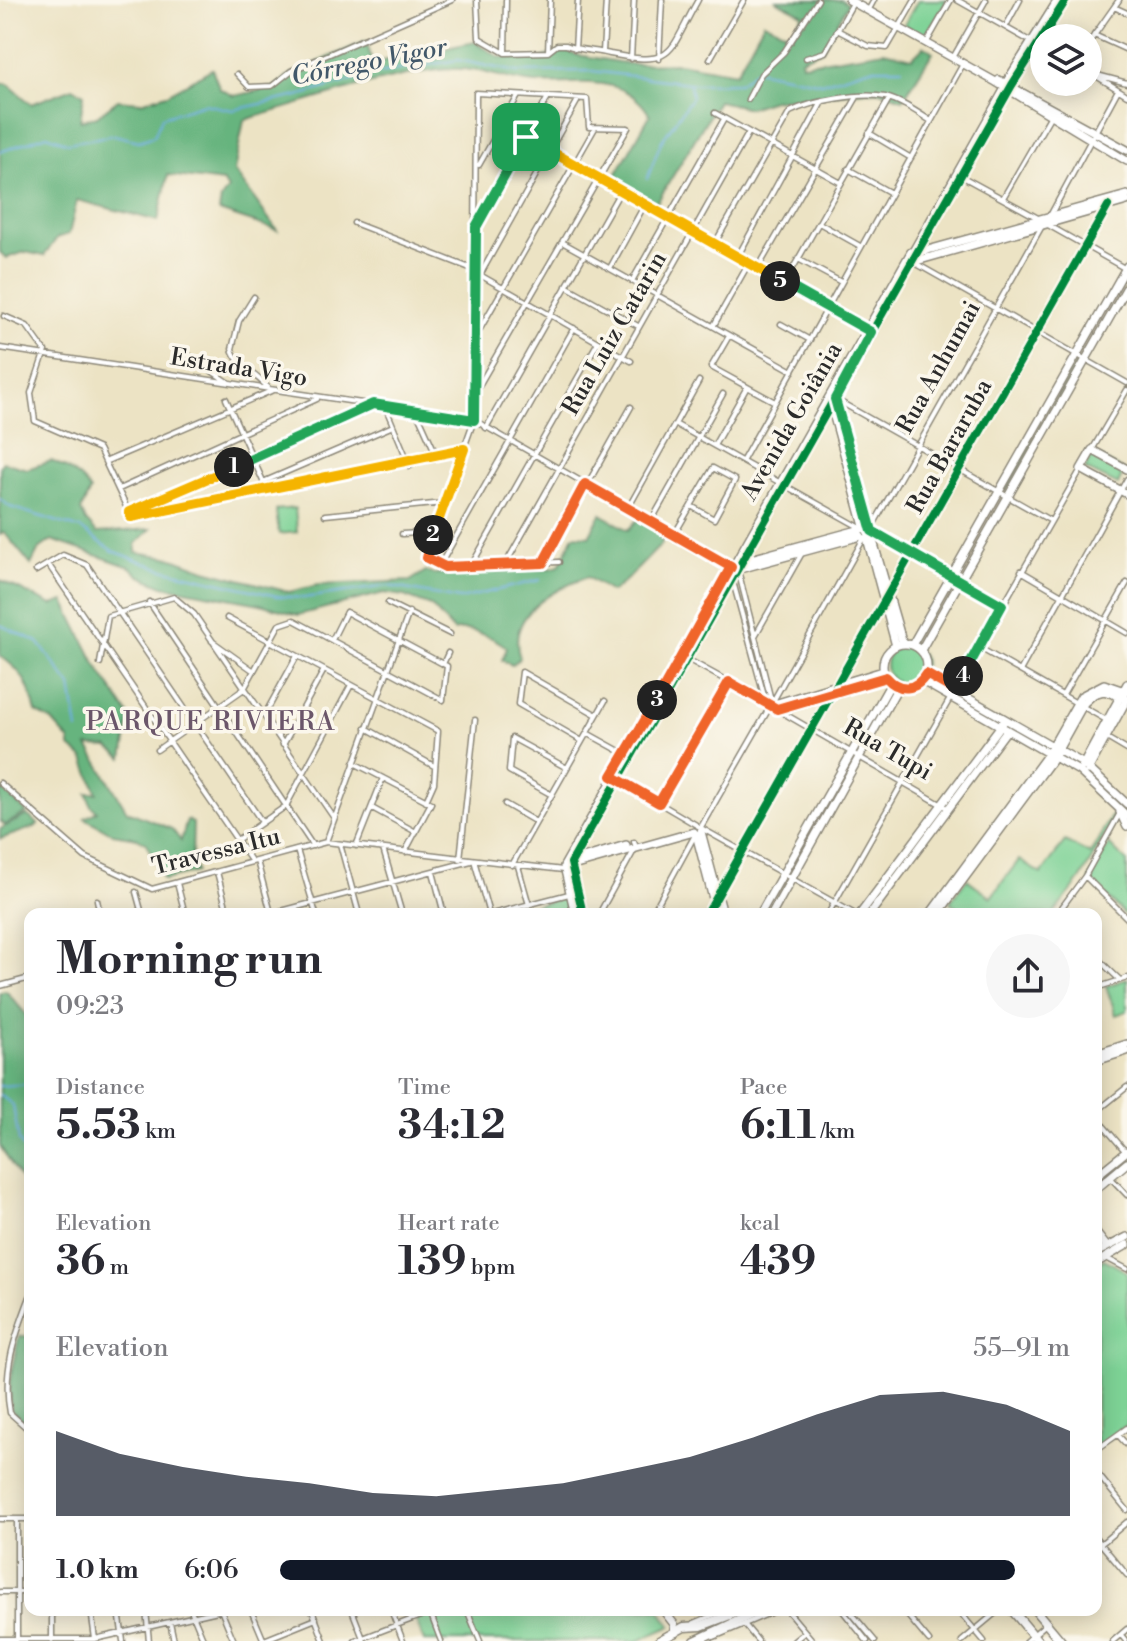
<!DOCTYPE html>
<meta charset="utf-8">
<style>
:root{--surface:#fff;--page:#f7f7f7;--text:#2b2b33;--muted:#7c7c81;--accent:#111827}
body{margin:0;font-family:"Libre Bodoni",serif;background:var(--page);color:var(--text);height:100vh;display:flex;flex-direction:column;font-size:30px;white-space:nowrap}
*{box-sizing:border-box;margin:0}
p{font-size:26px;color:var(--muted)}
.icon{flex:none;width:44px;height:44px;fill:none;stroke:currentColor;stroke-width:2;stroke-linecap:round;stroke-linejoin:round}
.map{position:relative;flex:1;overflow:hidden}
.panel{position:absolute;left:24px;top:908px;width:1078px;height:708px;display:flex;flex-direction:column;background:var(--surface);border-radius:16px;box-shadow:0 4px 20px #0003}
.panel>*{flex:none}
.fabs{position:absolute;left:1030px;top:24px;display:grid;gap:16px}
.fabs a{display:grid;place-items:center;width:72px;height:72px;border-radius:50%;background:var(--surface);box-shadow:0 4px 20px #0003;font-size:40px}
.pin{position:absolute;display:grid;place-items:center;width:68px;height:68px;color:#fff;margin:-34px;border-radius:16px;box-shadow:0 4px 12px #0006}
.km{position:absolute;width:40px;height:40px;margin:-20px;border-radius:50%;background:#222;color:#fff;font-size:22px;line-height:40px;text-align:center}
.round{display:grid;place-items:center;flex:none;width:84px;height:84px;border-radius:42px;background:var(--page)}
.headline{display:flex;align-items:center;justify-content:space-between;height:136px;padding:0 32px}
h1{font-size:44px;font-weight:800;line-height:60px}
.figures{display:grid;grid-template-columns:repeat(3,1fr);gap:12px;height:136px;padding:8px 32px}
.figures div{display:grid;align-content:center}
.figures b{font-size:40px;font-weight:800}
.figures small{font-size:22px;font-weight:400}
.figures p{font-size:22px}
.chart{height:224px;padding:16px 32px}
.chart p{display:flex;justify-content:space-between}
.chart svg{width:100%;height:144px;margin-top:8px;fill:var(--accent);opacity:.7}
ul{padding:0 32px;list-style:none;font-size:26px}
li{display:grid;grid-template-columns:128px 96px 1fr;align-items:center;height:60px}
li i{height:20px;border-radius:10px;background:var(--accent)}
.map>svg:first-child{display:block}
.green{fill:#7dd295;stroke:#547e60;stroke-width:2}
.forest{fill:#66b47e;stroke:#487054;stroke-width:2}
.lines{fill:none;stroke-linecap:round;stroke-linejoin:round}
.stream{stroke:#6cade0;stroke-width:2}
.street-casing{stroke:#8c8778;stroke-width:7}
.secondary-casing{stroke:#8c8778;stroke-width:10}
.primary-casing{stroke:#8c8778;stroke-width:11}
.street{stroke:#fff;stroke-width:4}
.secondary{stroke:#fff;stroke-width:7}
.primary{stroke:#fff;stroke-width:8}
.cycleway-casing{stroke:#fbf7ec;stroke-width:13}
.cycleway{stroke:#00873e;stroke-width:8}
.split-1-casing{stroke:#fff;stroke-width:16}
.split-2-casing{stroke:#fff;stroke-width:16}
.split-3-casing{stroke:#fff;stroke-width:16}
.split-4-casing{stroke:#fff;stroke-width:16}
.split-5-casing{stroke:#fff;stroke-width:16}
.split-6-casing{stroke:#fff;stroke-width:16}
.split-1{stroke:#22a559;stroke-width:10}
.split-2{stroke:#f5b400;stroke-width:10}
.split-3{stroke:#f0652b;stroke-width:10}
.split-4{stroke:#f0652b;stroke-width:10}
.split-5{stroke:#22a559;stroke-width:10}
.split-6{stroke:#f5b400;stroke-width:10}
.labels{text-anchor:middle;stroke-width:7;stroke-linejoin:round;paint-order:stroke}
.street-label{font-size:24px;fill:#2b2b2b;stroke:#fbf7ec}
.water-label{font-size:26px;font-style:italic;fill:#42586a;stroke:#fbf7ec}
.neighbourhood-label{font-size:26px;letter-spacing:2px;fill:#6b566a;stroke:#fbf7ec}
</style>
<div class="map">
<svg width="1127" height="1641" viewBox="0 0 1127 1641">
<rect width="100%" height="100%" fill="#fbf7ec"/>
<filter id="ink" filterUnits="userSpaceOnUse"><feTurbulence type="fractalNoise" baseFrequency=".0125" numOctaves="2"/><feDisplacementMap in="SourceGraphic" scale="16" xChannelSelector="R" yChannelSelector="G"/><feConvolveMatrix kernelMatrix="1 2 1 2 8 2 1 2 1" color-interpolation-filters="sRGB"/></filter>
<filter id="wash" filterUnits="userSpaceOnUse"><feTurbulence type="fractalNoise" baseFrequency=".006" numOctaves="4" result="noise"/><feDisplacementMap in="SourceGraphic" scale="32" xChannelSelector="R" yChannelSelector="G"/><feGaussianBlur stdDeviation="1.8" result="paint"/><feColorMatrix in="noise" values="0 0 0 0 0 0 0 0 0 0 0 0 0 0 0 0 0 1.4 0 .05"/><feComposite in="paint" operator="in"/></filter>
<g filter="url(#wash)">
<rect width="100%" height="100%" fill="#ece3c4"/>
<path class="green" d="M918,0H947L926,37L904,25Z
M1076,363L1080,364L1006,492L1004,490Z
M1092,453L1124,471L1118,485L1085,469Z
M295,508L297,532L279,534L276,510Z
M886 665a19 19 0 1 1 38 0a19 19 0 1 1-38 0Z
M1112,815L1116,816L1080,880L1053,914H967L950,902L967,879L991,897L1019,860L1041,874L1065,841L1090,854Z
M1109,844L1127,862V917L1089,879Z
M568,897L573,914H502Z
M1127,979V1011L1116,1015L1106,986Z
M1104,1259L1127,1272V1425L1096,1448V1266Z
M412,1610H659L671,1626L638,1641H424Z"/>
<path class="forest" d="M775,0H841L848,4L822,50L801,59L802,64L884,51L912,58L924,46L933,52L903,99L880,91H866L773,100L749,108L718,101L656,204L613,180L650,115C622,71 579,86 535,83C508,81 478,67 451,69C387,73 308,103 244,120L234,171L277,230L219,211L221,199L228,189L223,182L168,175L158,221L77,200L69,234L57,238L44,256L25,252L6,258L0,252V83L8,84L31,104L73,88L84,94L80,121L97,116L118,100L141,102L167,94L212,69L220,89L234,96L273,88L293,73L366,41L373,63L475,42L499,57L538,59L566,50L577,55L631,64L679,63L736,73L764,22L792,35L803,14Z
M51,461C65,466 84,478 90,491L81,510L86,521L97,533L151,529L136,544V552L173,558L205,570L289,592L318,585L410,581L426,571L432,574L553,568L559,566L574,535L589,536L601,514L628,530L639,518L661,532L662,544C652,553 620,589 611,592L587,577C553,590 505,615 520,658L512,665L502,660L507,648C497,638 467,626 454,631L431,606L404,596L384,593L298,615L260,604L163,586L140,576L130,567L52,540L39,549L31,565L4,532L0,535V466L3,462L27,469Z
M0,580L52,605L64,601L95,663L130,717L123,758L108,747L88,746L127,811L172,829L181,841L187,820L193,823L192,858L196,872L164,880L146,843L137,838L113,834L85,818L97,811L91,806L87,793H97L84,759L70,747V741L52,721L36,712C29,685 23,671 0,656Z
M0,788L27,812L5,825L0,821Z
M27,815L38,824L35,827L0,839V829Z
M6,991L30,1019V1194L0,1146V992Z
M19,1336H30V1426L11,1410L10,1380Z"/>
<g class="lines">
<path class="stream" d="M0,152L47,135L68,143L114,135L139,141L154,136L162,117L204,104L233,110L298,96L373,74L458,60L517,72L592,71L697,84L739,83L756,70L822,83L871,68H902
M647,179L661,142L692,97L690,85
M0,499L10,507L81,529L113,551L162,569L277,596L303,598L388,586L460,599L540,580
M0,625L38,642L71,686L78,730
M0,1086L30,1084
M0,1095L13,1105L19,1141L30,1159"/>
</g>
</g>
<g filter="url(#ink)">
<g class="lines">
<g class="street-casing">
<path id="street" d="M477,0L479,38L505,53L548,52
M550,0L548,52L557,45H566C580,51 595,50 610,54C676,67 668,53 698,0
M957,0L1044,49
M1114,7L1127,13
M868,11L874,0
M1006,26L1020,0
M837,30L868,46L887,48L915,0
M1094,35L1127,50
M927,42L951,0
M1088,44L1119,0
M575,49L578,0
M603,52L606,0
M505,53L506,0
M954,56L986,0
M806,58L825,52L853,3
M631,59L634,0
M659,59L662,0
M710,59L744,0
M1088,71L1127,95
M237,74L249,87L272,86L291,71L452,0
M1097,75L1127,83
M748,99L761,74L784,52L818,0
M715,113L841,183
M869,133L911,158
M526,137L867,330
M479,165L518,96
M848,169L891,193
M961,176L1038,218
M1003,198L1051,115
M1051,214L1118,90
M354,223L475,270
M819,223L860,246
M477,225L548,97
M1048,225L1126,269
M562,242L793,371
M715,243L790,112C811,101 861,92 885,97C901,101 917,112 931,121
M918,251L1008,91
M911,252L1004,87
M738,256L822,102
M798,259L841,282
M915,263L1127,383
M610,268L645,204
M758,268L857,97
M475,275H480L578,100
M480,275L631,361
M632,281L724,119
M784,284L889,99
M566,286L638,326
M4,316L27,326L45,351L31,393L35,421L99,449L131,517L464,449
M781,324L810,340
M714,325L749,263
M476,336L595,128
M729,336L711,367L775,402
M0,348L474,420L731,567
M181,350L228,382
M477,389L628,128
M226,399L263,481
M835,399L1051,521
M385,406L410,466
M416,410L436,454
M675,424L861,528
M486,428L621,190
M715,444L747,387
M1092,450L1127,390
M743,460L963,64
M107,461L271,391C259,375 238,368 232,349L239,321L254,297
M263,482L393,426
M119,489L317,399
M631,503L699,381
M129,512L372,405
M325,515L444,503
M654,516L723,394
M871,529L1042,226
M872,531L1002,605
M434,532L426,554L445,567L559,562
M402,534L434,532L474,420L476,93L587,99L589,127L628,128
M674,535L713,468L735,480L714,519L691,506
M543,563L631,407
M48,564L252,862
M440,565L574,328
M505,565L749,132
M471,566L598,342
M738,570L771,700
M36,571L63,555L87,565L262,822
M1021,571L1127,633
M732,578L766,703
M890,590L1106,208
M149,602L313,846
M388,603L450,634
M227,618L438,731L434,783L426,801
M755,636L802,553
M212,641L254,671
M978,647L1108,721
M687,659L771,705L701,827
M100,663L108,616L174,597L194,614L334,818
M443,664L448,653
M1020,671L1127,479
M837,684L884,602
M955,689L1081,469
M1063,695L1127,583
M772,703L864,538
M778,710L949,809
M264,716L297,656
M366,728L434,766
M587,733L625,754
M1105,737L1127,750
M582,741L518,704L522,672L597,715
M283,745L324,670
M157,750L244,689L279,625L294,620L443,700L447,666L443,664L346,612L332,640
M354,763L431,803L405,852
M618,779L698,826
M0,783L85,857L152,889L326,842L563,870
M552,795L509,771L512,738L567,768
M659,803L729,682
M505,804L536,822
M372,808L416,832
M701,828L855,914
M237,840L286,806L351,685
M326,842L409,612
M340,844L359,914
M356,846L383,778
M383,849L402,914
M297,850L316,914
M460,859L475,720
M474,860L489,914
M257,861L271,913
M512,865L605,701
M518,866L529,905
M217,872L228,914
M433,872L444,914
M1085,876L1127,918
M177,883L185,914
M136,892L142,914
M718,893L830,695
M97,900L100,914
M270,914L471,861
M492,914L569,894
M599,914L636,847L634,842
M652,914L695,835
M707,914L712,904
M828,914L951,697
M1057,914L1085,876L1120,813
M1096,957L1120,980
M0,986L30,978
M1096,988L1127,978
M1096,1112L1127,1087
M1096,1117L1126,1152
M1110,1177L1127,1195
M1108,1259L1127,1269
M30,1297C15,1336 2,1371 10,1413L30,1431
M1118,1435L1127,1445
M1096,1450L1127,1428
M1096,1472L1127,1510
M0,1519H30
M17,1519V1639
M1096,1538L1127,1575
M1096,1548L1127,1522
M0,1592H30
M91,1610L95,1639
M119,1610L123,1641
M146,1610L149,1641
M191,1610L204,1641
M221,1610L234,1641
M251,1610L264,1641
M312,1610L324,1641
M352,1610L364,1641
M391,1610L403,1641
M467,1610L480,1641
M787,1610L813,1641
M842,1610L867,1641
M849,1610L875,1641
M903,1610L929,1641
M958,1610L984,1641
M430,1612L441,1641
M170,1622L174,1641
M694,1623L725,1610
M744,1624L758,1641
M1121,1635L1126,1641
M714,1637L777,1610
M0,1639H95L222,1610
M52,1640V1610
M264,1640L316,1619
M355,1641L436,1610
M794,1641L805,1632
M962,1641L999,1610
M1026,1641L1046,1624
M1113,1641L1127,1629"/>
</g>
<g class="secondary-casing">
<path id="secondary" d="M849,0L996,82L1127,161
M999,80L1127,150
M1004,86L1058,0
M1011,86L1066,0
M913,262L1127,201
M834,398L869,527
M831,406L864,526
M1127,469L1092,450L1081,469L1127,494
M867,538L896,646
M740,562L869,527L903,644
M736,570L861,536
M883 666a22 22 0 1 1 44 0a22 22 0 1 1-44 0Z
M912,645L1127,266
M921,650L1127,287
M883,671L771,705L777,709L886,677
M926,674L1084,764L1127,804
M922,681L1079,771L1127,816
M1082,767L1127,684
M1088,770L1127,699
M1120,812L1127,827
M701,832L723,914
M696,834L717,914
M573,861L626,845
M569,867L694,832
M575,914L564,866L911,252L917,253L1127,195
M583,914L571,863L917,253
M760,914L891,683
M772,914L898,687
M860,914L1005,720
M870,914L1007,730
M930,914L1048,754L1081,696L1104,684L1127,692
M938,914L1054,757L1084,703L1094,694L1104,691L1127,699
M1096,1054L1127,1044
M1096,1061L1127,1051
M1096,1176L1127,1151
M1096,1189L1127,1163
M1096,1233L1107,1247
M1096,1253L1127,1237
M1096,1263L1127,1245
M663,1610L674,1624L675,1633"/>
</g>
<g class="primary-casing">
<path id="primary" d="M1012,1610L1038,1641
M1035,1610L1061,1641
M659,1641L684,1627L701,1626L743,1610
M695,1641L761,1610"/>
</g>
<use href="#street" class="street"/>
<use href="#secondary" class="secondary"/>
<use href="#primary" class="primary"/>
<g class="cycleway-casing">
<path id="cycleway" d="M583,914L571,863L1012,85L1066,0
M707,914L1108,206"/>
</g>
<use href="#cycleway" class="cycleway"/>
</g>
</g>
<g class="lines" filter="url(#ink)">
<g class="split-1-casing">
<path id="split-1" d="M234,467L373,404L474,420L476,227L526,137"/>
</g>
<g class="split-2-casing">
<path id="split-2" d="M234,467L129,512L131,517L464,449L433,535"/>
</g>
<g class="split-3-casing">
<path id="split-3" d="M433,535L427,558L445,567L543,563L585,484L731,567L657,700"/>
</g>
<g class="split-4-casing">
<path id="split-4" d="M657,700L612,776L659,803L729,682L777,709L886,677C899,692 916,691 926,674L954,690L963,676"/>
</g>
<g class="split-5-casing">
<path id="split-5" d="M780,281L871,332L835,399L872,531L1002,605L963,676"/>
</g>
<g class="split-6-casing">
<path id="split-6" d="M526,137L780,281"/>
</g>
<use href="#split-1" class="split-1"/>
<use href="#split-2" class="split-2"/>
<use href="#split-3" class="split-3"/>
<use href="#split-4" class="split-4"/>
<use href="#split-5" class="split-5"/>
<use href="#split-6" class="split-6"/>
</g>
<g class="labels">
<g class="street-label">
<text transform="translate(614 333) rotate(-60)" y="8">Rua Luiz Catarin</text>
<text transform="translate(239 367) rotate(9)" y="8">Estrada Vigo</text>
<text transform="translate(938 367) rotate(-61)" y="8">Rua Anhumai</text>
<text transform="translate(791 421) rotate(-60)" y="8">Avenida Goiânia</text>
<text transform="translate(949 446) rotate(-61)" y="8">Rua Bararuba</text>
<text transform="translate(888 749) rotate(30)" y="8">Rua Tupi</text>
<text transform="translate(216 851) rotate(-14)" y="8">Travessa Itu</text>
</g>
<g class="water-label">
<text transform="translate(369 61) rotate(-11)" y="9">Córrego Vigor</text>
</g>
<g class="neighbourhood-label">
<text x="211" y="730">PARQUE RIVIERA</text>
</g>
</g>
</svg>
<div class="fabs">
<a><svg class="icon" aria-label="layers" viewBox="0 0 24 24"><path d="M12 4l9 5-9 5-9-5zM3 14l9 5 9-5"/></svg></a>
</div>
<div class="pin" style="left:526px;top:137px;background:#1e9e55"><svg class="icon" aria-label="arrive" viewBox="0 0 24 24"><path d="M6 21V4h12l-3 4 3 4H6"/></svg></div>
<b class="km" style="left:234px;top:467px">1</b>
<b class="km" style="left:433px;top:535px">2</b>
<b class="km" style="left:657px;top:700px">3</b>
<b class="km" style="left:963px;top:676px">4</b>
<b class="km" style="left:780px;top:281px">5</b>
<section class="panel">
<div class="headline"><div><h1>Morning run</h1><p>09:23</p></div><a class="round"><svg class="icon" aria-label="share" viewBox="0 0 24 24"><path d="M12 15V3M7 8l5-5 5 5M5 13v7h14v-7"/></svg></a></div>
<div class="figures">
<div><p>Distance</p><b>5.53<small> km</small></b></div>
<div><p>Time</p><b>34:12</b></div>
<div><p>Pace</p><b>6:11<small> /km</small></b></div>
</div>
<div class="figures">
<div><p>Elevation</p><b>36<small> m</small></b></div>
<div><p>Heart rate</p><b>139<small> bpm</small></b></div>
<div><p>kcal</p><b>439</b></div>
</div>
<div class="chart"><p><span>Elevation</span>55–91 m</p>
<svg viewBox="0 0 160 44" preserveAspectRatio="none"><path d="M0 44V18L10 25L20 29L30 32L40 34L50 37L60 38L70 36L80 34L90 30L100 26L110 20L120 13L130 7L140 6L150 10L160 18V44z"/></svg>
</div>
<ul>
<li><b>1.0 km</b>6:06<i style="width:93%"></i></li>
</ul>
</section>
</div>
